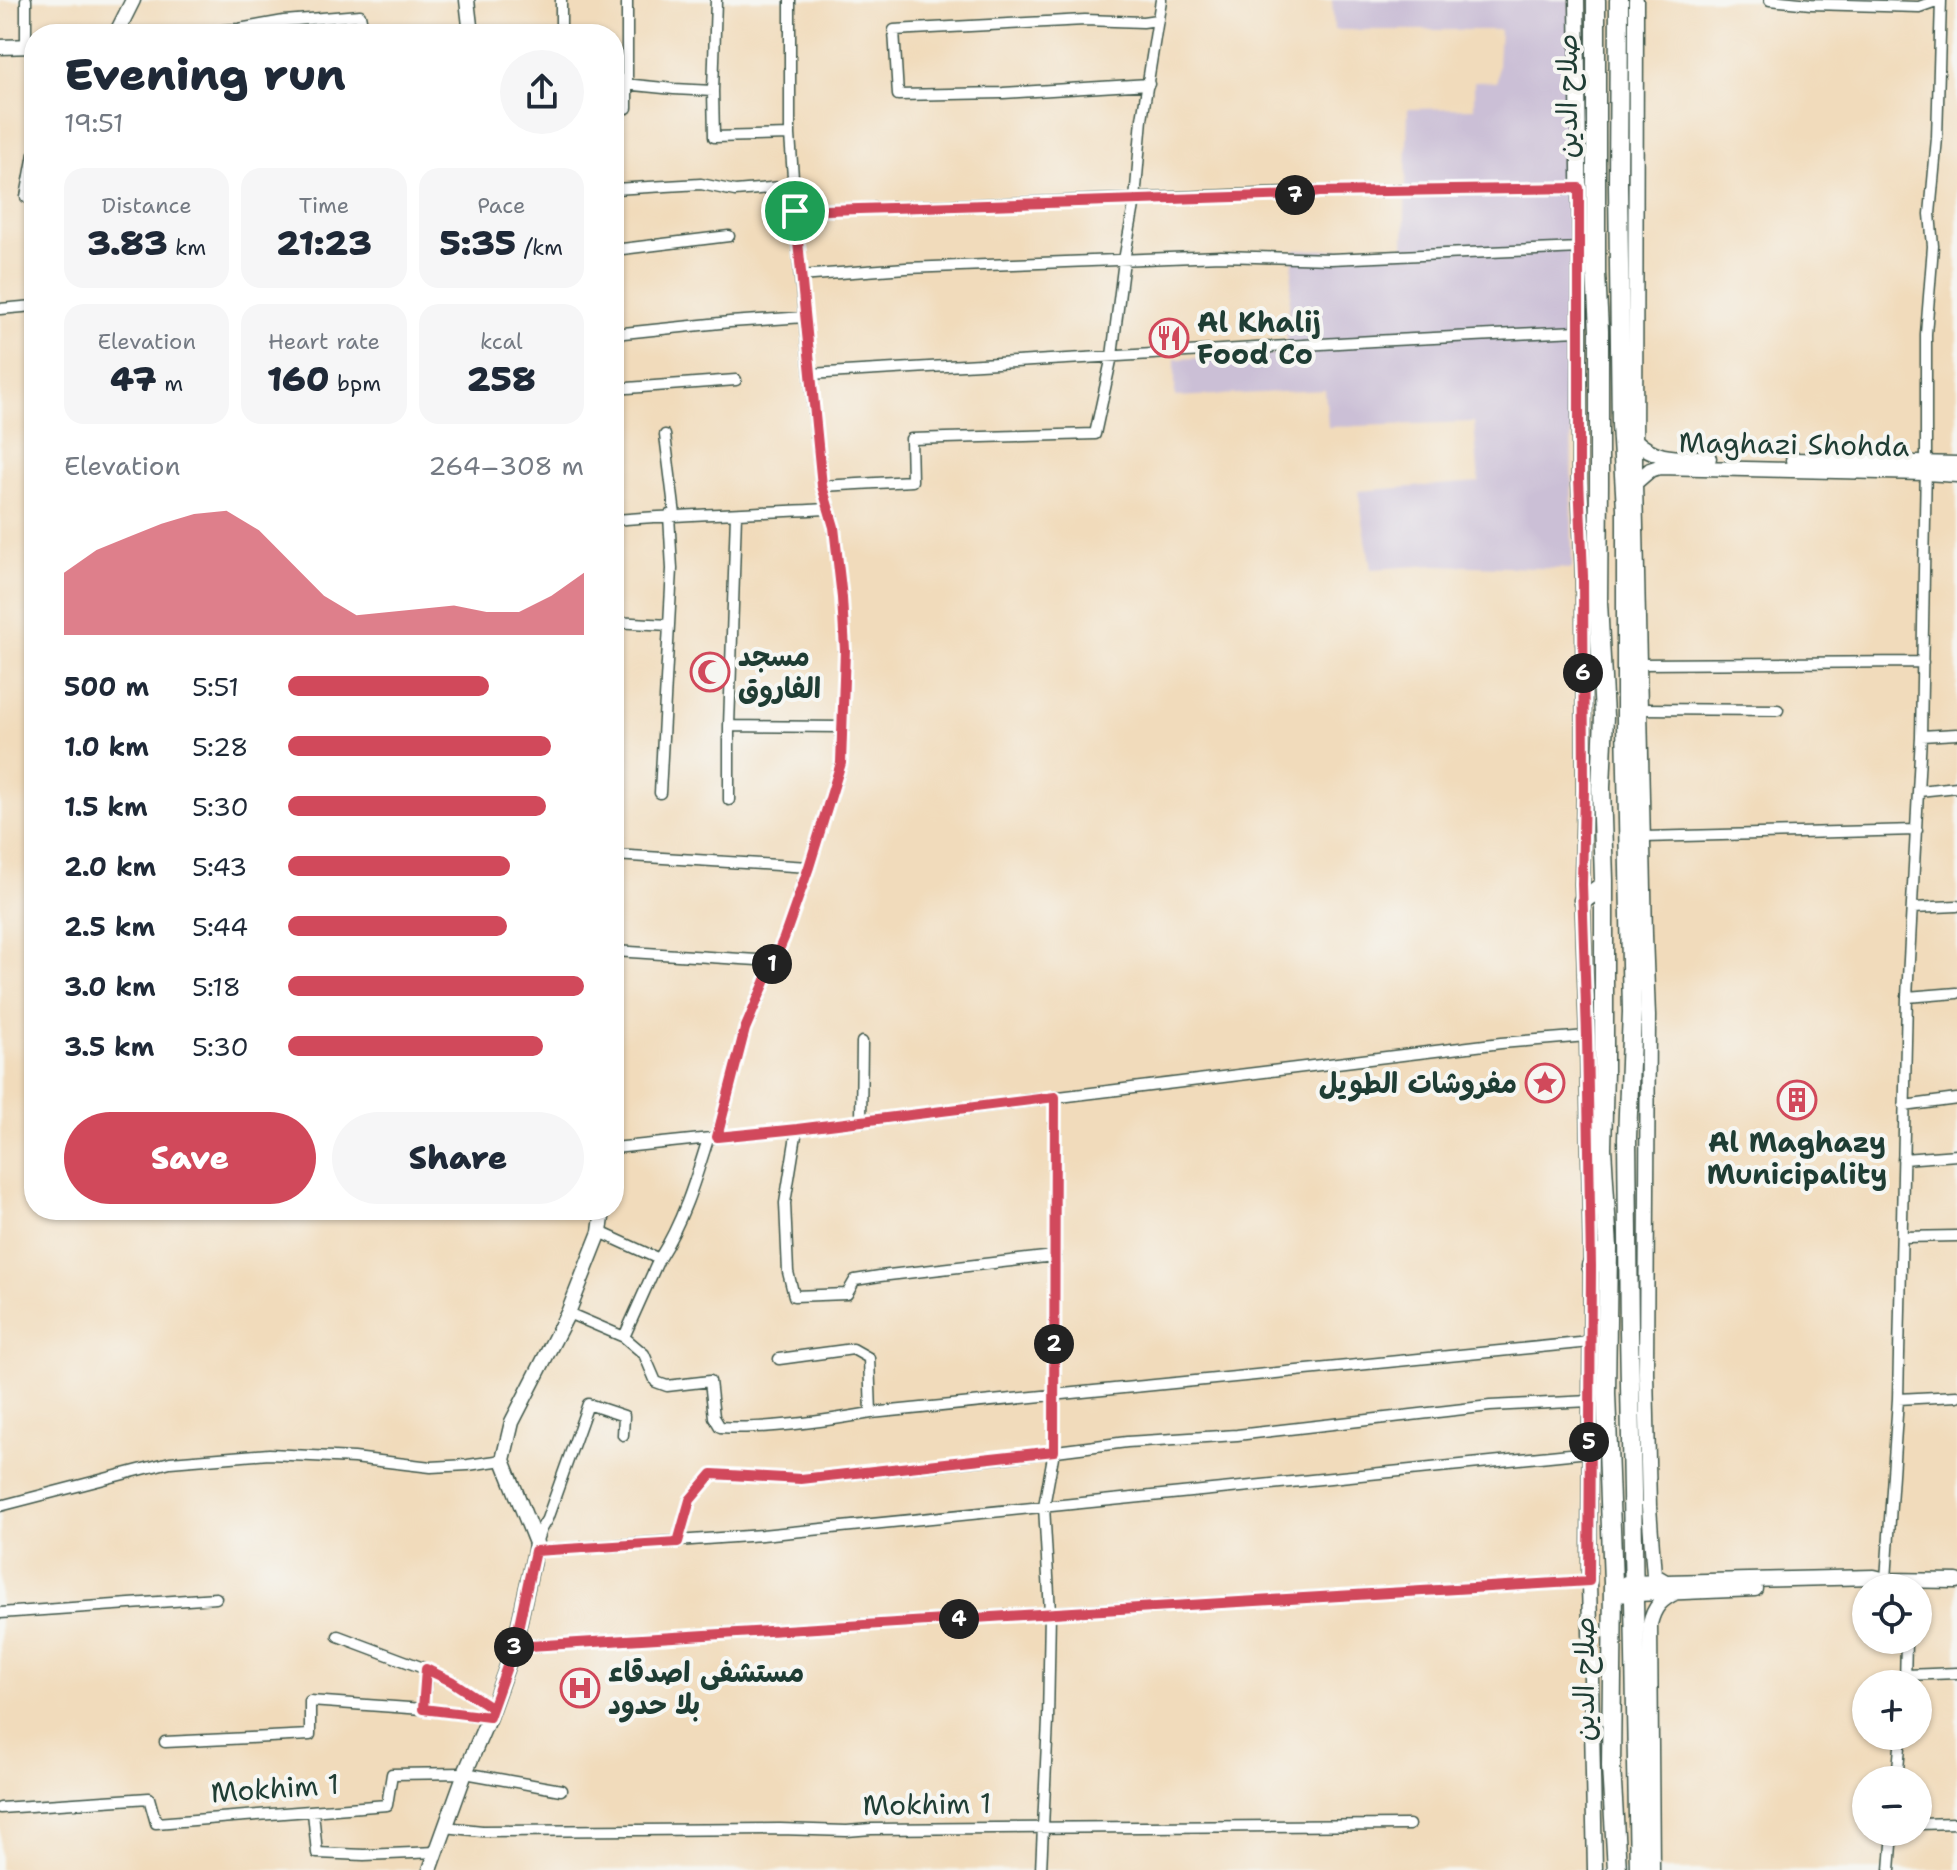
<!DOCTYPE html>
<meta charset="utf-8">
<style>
:root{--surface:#fff;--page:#f6f6f7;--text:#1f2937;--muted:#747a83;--accent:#d1495b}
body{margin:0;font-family:"Shantell Sans","Playpen Sans Arabic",sans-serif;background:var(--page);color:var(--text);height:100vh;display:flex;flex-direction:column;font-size:30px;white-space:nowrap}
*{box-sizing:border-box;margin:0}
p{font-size:26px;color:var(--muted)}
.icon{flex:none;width:44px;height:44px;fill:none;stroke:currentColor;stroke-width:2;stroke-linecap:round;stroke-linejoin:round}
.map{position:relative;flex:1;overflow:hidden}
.details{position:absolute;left:24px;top:24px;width:600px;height:1196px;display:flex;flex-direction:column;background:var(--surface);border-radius:32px;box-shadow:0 2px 6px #0004}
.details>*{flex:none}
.fabs{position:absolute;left:1852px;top:1574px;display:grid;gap:16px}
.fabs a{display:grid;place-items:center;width:80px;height:80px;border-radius:50%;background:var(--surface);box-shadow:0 2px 6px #0004;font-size:40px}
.pin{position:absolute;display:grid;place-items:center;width:68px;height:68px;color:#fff;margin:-34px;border:4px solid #fff;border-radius:50%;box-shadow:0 2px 8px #0007}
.km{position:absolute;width:40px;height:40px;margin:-20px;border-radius:50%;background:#222;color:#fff;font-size:22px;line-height:40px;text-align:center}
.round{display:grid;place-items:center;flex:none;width:84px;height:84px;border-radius:42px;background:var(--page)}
.headline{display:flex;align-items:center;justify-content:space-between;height:136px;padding:0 40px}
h1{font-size:44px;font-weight:800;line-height:60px}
.metrics{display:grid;grid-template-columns:repeat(3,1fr);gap:12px;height:136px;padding:8px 40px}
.metrics div{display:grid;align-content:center;border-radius:20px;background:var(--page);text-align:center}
.metrics b{font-size:34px;font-weight:800}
.metrics small{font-size:22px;font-weight:400}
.metrics p{font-size:22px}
.chart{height:224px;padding:16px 40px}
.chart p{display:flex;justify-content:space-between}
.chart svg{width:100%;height:144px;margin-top:8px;fill:var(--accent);opacity:.7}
.primary-button{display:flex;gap:16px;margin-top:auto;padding:16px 40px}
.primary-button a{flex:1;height:92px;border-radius:48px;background:var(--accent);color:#fff;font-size:32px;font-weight:800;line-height:92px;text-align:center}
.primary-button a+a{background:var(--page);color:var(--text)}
ul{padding:0 40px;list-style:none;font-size:26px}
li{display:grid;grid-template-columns:128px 96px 1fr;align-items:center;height:60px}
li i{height:20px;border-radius:10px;background:var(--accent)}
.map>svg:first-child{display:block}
.industrial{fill:#cbbfd6}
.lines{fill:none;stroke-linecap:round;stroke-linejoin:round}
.street-casing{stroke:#3e5548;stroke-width:13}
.secondary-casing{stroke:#3e5548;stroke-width:17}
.highway-casing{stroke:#3e5548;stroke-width:21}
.street{stroke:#fff;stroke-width:10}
.secondary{stroke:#fff;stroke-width:14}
.highway{stroke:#fff;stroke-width:18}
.route-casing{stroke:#fff;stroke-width:16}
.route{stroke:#d1495b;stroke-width:10}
.labels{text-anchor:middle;stroke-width:8;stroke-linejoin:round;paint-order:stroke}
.street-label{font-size:28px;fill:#1f3d34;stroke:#f6f6f2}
.poi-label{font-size:28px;font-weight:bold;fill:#1f3d34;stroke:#f6f6f2;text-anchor:start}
</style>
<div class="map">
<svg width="1957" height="1870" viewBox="0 0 1957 1870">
<rect width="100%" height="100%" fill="#f6f6f2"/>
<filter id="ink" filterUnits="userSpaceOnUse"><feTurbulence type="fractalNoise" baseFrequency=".0125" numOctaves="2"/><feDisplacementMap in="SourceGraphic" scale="16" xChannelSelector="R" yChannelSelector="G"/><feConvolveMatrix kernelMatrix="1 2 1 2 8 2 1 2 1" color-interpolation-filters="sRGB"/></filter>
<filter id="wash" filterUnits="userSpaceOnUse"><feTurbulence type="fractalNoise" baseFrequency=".006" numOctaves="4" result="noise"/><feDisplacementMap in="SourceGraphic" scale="32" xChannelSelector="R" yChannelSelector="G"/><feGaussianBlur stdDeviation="1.8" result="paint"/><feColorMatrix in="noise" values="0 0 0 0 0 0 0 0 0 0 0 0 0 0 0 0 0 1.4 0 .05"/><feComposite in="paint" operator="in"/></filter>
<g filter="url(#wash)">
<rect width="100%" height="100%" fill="#f1dbbb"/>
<path class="industrial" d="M1332,0H1570L1572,569L1436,565L1371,569L1358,491L1479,482L1474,422L1328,427L1325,390L1175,397V359L1285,354L1294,250L1404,249L1408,109L1474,108V81L1497,82L1500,30H1334Z"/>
</g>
<g filter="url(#ink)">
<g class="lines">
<g class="street-casing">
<path id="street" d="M26,0V46
M561,0V34
M790,0V135
M1770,0L1811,4L1919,7L1939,0
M177,34L239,29L284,21L360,15L364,34
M614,83L674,89L713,91L714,137L790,135L800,276L822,486L834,527L842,598L845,650L841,763L809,867L784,938L745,1029L717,1137
M1149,84L1003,93L898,95L894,30L1085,20L1143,22L1157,20
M713,91L716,0
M627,108V0
M614,189L701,184L735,191L792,186
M26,197L34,154
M795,211L1319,192L1579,188
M614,250L729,236
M800,276L906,268L1221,256L1331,259L1580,248
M0,309L34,306
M614,334L730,322L805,317
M810,374L1373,341L1578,331
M614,389L736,380
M665,435L675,515
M822,486L912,481L911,439L1095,434L1112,356L1124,260L1135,200L1142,119L1161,0
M614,520C685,514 756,513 828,509
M614,622L669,625
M1640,664L1923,662
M1641,709L1778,710
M729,726L842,727
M1921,736L1957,734
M1919,791L1957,787
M660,793L672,569L669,515
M729,800V726L736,514
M1644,837L1917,830
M614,855L809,867
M1913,908L1957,906
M614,951L773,961
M1907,997L1957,993
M1904,1106L1957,1099
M861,1121L862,1042
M797,1129L785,1203L788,1272L794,1296L847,1294L855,1280L880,1276L1054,1256
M614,1148L797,1129L1501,1043L1587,1036
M1903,1159L1957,1155
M600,1232L659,1259L624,1337
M1902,1237L1957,1236
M659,1259C683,1221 695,1181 708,1139
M568,1313L624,1337L644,1354L656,1382L667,1386L710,1381L714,1417L720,1427C766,1430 825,1421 871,1413L1590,1342
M779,1359L853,1349L869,1358L871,1413
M1898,1399L1957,1396
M0,1506L170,1462L269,1454L354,1458L431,1467L468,1465L503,1460
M678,1542L690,1500L712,1474L801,1479L1009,1457L1127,1442L1237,1435L1490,1406L1590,1401
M536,1543L541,1529L547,1519L588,1404L624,1416L623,1435
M535,1551L762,1535L1589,1452
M1886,1580L1898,1399L1907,997L1921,736L1926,463V334L1933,246L1930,214L1937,138L1941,0
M0,1613L216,1598
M338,1636L426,1669L451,1681L492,1708
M514,1647C873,1625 1230,1600 1589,1581
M1906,1675L1957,1673
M1905,1684L1906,1640
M423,1709L426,1669
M165,1742L310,1735V1701L423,1709L489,1717
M1897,1780L1901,1736
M0,1808L149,1798L156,1823L387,1805L392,1774L465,1773L561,1790
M313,1812L317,1853L364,1855L437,1852
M1918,1824L1957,1823
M445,1827L482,1831L780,1829L847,1831L871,1829L1409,1825
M1041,1870L1048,1721L1050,1612L1044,1506L1054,1451L1055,1097
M1890,1870L1893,1832"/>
</g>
<g class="secondary-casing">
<path id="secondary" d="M467,0L471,34
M1577,0L1580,248L1579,478L1583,576L1584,790L1582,884L1587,1036L1591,1266L1589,1581L1595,1870
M1636,0L1635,483L1645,935L1648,1016L1646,1372L1649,1507L1654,1575L1666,1582
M113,34L118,30L133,0
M0,47L34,46
M1635,440C1658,462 1679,457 1709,458
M1793,460L1957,464
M1635,483L1650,470L1659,467L1926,473L1957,475
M1626,1583L1874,1577L1886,1580L1957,1581
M1613,1595L1755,1589
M430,1870L465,1773L489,1717L514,1647L535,1551L536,1543L503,1460L512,1422L568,1313L600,1232L603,1210
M1652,1870L1650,1624C1654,1607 1661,1599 1677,1592"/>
</g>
<g class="highway-casing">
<path id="highway" d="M1596,0V273L1599,330V484L1598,602L1604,716L1601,788L1604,880V1072L1602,1148L1608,1248L1606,1393L1613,1583L1611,1766L1617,1870
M1619,0L1618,185L1621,425L1626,508V723L1632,1012L1627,1138L1629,1331L1639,1870
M1583,900L1604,885
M1591,1266L1608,1248"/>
</g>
<use href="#street" class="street"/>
<use href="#secondary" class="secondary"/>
<use href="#highway" class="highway"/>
</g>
</g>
<g class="lines" filter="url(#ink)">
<g class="route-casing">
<path id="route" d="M795,211L822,486L834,527L842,598L845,650L841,763L809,867L784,938L745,1029L717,1137L797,1129L1055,1097L1054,1451L801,1479L712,1474L690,1500L678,1542L535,1551L514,1647L489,1717L423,1709L426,1669L451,1681L492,1708L514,1647C873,1626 1230,1600 1589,1581L1591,1266L1587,1036L1582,884L1584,790L1583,576L1579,478V188L1319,192L1300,195L795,211"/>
</g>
<use href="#route" class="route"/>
</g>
<defs>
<g id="restaurant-ring" transform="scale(2)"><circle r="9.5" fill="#f6f6f2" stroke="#d1495b" stroke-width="1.5"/><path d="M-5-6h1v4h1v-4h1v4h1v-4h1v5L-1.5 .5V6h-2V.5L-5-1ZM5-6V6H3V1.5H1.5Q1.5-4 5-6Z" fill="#d1495b"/></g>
<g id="mosque-ring" transform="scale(2)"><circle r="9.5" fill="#f6f6f2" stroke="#d1495b" stroke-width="1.5"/><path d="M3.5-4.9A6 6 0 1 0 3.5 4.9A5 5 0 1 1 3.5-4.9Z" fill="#d1495b"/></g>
<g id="sight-ring" transform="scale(2)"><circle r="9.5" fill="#f6f6f2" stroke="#d1495b" stroke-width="1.5"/><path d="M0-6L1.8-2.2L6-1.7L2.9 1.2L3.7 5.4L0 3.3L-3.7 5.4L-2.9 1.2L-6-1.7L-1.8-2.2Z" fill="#d1495b"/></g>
<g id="building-ring" transform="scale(2)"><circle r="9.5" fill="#f6f6f2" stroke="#d1495b" stroke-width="1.5"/><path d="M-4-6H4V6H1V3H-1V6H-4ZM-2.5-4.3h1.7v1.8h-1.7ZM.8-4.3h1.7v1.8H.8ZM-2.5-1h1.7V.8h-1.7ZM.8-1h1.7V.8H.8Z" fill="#d1495b"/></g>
<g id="hospital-ring" transform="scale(2)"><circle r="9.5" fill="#f6f6f2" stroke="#d1495b" stroke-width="1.5"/><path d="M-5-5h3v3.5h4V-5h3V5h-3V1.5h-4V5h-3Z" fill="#d1495b"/></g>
</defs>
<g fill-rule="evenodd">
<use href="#restaurant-ring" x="1169" y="338"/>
<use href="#mosque-ring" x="710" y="672"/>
<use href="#sight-ring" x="1545" y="1083"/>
<use href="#building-ring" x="1797" y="1100"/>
<use href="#hospital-ring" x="580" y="1688"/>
</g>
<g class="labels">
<g class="street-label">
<text transform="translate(1567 96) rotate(-90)" y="10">صلاح الدين</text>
<text transform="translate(1794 444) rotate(1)" y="10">Maghazi Shohda</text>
<text transform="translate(1584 1679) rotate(-90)" y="10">صلاح الدين</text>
<text transform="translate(275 1788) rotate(-4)" y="10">Mokhim 1</text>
<text transform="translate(927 1804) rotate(-1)" y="10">Mokhim 1</text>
</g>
<g class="poi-label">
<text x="1197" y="332">Al Khalij<tspan x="1197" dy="32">Food Co</tspan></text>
<text x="738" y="666">مسجد<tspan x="738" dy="32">الفاروق</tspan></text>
<text x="1517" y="1093" text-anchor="end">مفروشات الطويل</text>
<text x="1797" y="1152" text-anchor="middle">Al Maghazy<tspan x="1797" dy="32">Municipality</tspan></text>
<text x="608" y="1682">مستشفى اصدقاء<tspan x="608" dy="32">بلا حدود</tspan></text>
</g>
</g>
</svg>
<div class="fabs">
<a><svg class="icon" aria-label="locate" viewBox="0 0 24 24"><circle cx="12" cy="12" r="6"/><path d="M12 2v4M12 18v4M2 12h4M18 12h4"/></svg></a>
<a>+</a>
<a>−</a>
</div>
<div class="pin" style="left:795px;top:211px;background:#1e9e55"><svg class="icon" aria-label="arrive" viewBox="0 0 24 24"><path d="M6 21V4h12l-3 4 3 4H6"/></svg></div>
<b class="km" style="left:772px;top:964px">1</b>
<b class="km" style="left:1054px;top:1344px">2</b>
<b class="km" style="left:514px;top:1647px">3</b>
<b class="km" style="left:959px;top:1619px">4</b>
<b class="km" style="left:1589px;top:1442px">5</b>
<b class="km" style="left:1583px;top:673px">6</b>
<b class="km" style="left:1295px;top:195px">7</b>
<section class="details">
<div class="headline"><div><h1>Evening run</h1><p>19:51</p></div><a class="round"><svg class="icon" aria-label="share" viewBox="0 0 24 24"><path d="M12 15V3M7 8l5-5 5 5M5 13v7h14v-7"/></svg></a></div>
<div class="metrics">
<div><p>Distance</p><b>3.83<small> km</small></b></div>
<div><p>Time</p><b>21:23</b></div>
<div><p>Pace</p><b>5:35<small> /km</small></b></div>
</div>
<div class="metrics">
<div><p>Elevation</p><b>47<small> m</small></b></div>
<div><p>Heart rate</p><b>160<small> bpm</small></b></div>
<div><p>kcal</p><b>258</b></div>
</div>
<div class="chart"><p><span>Elevation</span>264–308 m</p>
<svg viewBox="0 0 160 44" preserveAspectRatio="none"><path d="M0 44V25L10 18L20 14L30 10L40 7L50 6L60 12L70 22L80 32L90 38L100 37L110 36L120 35L130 37L140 37L150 32L160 25V44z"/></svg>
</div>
<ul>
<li><b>500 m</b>5:51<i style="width:68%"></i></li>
<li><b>1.0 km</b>5:28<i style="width:89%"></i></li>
<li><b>1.5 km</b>5:30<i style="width:87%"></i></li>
<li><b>2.0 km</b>5:43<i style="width:75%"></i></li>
<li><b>2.5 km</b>5:44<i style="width:74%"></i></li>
<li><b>3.0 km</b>5:18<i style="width:100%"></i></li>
<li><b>3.5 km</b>5:30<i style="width:86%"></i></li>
</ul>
<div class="primary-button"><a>Save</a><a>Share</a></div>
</section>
</div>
